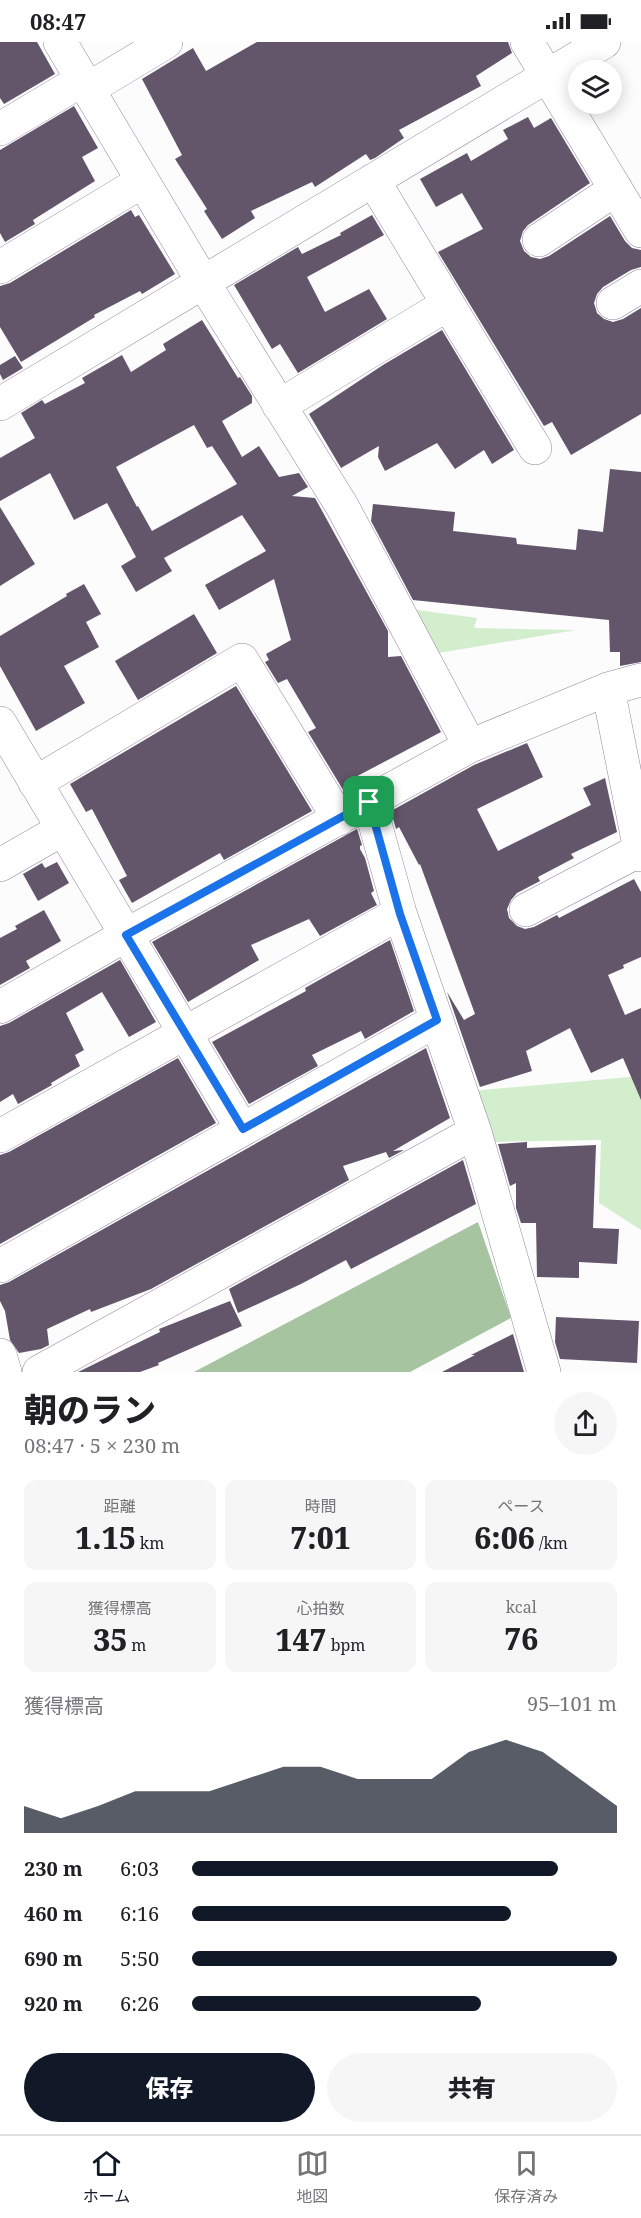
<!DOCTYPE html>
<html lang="ja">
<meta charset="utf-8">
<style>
:root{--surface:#fff;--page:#f6f6f6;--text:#202124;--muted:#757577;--line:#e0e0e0;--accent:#111827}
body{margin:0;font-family:"Noto Serif","Noto Sans JP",serif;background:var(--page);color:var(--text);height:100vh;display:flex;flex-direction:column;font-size:22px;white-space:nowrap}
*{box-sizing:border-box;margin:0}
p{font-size:20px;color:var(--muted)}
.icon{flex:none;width:33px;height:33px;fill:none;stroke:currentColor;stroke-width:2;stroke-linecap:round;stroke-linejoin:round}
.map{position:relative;height:1330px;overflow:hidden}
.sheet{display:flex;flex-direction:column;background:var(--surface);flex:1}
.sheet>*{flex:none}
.tools{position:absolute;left:568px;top:18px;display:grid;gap:12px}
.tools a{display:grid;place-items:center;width:54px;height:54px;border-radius:50%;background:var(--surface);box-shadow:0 3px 15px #0003;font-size:30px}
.pin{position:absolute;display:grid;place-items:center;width:51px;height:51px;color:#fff;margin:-26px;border-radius:12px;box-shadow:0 3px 9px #0006}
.round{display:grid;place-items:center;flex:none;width:63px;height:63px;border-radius:32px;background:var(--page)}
.overview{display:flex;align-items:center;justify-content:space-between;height:102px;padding:0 24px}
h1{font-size:33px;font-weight:800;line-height:45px}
.figures{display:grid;grid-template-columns:repeat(3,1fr);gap:9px;height:102px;padding:6px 24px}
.figures div{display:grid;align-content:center;border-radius:12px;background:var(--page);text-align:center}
.figures b{font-size:30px;font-weight:800}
.figures small{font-size:16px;font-weight:400}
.figures p{font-size:16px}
.chart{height:168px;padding:12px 24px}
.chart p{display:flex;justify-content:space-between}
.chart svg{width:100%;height:108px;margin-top:6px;fill:var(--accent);opacity:.7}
.primary-button{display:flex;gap:12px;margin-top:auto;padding:12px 24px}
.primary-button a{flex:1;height:69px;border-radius:36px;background:var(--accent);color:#fff;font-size:24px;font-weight:800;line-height:69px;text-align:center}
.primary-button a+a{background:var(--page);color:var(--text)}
ul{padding:0 24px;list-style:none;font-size:20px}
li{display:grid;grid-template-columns:96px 72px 1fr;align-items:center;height:45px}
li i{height:15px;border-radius:8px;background:var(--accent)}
.status{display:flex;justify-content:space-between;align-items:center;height:42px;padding:0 30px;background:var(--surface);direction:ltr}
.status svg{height:16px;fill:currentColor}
.dock{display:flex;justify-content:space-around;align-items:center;height:84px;border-top:2px solid var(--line);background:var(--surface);font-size:16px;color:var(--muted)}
.dock a{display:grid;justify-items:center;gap:3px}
.dock .current{color:var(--accent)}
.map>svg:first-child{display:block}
.green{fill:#d3eecd}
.forest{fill:#a5c49f}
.building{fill:#63556a;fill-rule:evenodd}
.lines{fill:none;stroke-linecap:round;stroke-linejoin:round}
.minor-casing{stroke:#8f88a1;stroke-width:34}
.minor{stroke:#fff;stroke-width:33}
.route-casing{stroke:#fff;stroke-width:12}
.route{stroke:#1a73e8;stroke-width:8}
</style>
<div class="status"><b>08:47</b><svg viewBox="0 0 49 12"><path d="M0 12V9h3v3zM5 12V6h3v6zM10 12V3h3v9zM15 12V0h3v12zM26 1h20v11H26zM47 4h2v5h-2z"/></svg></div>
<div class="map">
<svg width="641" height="1330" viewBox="0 0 641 1330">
<rect width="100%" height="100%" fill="#fcfcfc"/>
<path class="green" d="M410,567L477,576L474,586L576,588L433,612Z
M641,1034V1188L599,1161L601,1098L485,1100L470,1049Z"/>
<path class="forest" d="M478,1180L511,1276L410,1330H194Z"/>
<path class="building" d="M0,0H37L55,32L4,62L0,56Z
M257,0H508L512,11L476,34L481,44L399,88L404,96L375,116L370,118L366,112L315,145L312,140L251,169L255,176L222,197L204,169L207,167L175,117L182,113L142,37L193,6L206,29Z
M74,64L98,106L82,115L95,139L33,178L35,182L5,200L0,191V108Z
M528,75L534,86L551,76L590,141L528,183L523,189L520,199L524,209L531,215L540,217L549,214L610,174L625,199L632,206L641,208V225L631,228L603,245L597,252L594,261L597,271L604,277L613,280L623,277L641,266V372L571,413L552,380L544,384L438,210L483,187L462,151L436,165L420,137L467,111L471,119L508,97L503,88Z
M131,168L135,175L139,173L175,232L142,252L140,249L94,273L95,275L21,320L0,285V244L10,241Z
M372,173L384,193L307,235L325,270L369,247L387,277L298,331L280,302L272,307L234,243L298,205L302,212L341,193L340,191Z
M202,278L238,336L240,335L252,354V361L222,379L242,415L259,404L279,435L299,431L308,445L292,454L315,456L388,589V615L401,614L441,690L346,740L350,748L345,751L308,690L316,686L287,637L278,641L265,620L269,618L266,612L291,598L274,537L219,568L205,543L266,509L242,473L164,516L172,529L136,550L121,524L136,515L107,461L74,478L50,431L0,459V416L35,396L21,371L42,358L45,362L85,341L82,336L122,313L131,330L166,308L163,302ZM194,383L207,406L212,404L237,442L152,489L138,464L137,465L116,425Z
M442,288L514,408L492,422L484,408L455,427L437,401L385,429L378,415L379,404L341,426L309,372L383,323Z
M15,314L23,326L3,338L0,332V323Z
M610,427L641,430V620L620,624V610H610L609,578L413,558L371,479L373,462L455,470L453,489L516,496L517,502L576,508L578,487L603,490Z
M0,465L35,522L0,544Z
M84,542L101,572L86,580L99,605L64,624L85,661L36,689L0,624V594L67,554L66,552Z
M194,572L217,611L138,658L115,619Z
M236,644L312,769L224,818L220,811L132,861L119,838L127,834L92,767L86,770L70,742Z
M527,701L543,735L477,767L498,809L591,763L583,746L605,736L617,790L571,812L574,816L538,835L540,839L517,851L511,858L507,867L509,876L517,884L525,887L534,885L557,873L559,876L634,837L641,850V915L623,923L624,926L608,933L625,973L641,966V1058L623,1016L591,1031L570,986L526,1009L532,1029L480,1045L447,950L464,978L475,972L420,822L419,823L399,785L396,787L391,769L474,723Z
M357,787L362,803L360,804V807L365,816L374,849L371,851L377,863L320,894L309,877L251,903L259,918L188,960L152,900Z
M57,820L69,841L38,859L23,832L42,821L45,826Z
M44,868L61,899L26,919L30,926L0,943V896L17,887L15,884Z
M390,898L414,969L365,997L361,989L312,1013L318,1024L249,1062L212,1000L306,949L305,946Z
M120,918L156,980L129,995L102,950L66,971L84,1008L75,1013L80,1024L51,1041L52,1043L18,1062L13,1052L0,1060V984L9,981Z
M426,1006L450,1076L393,1109L404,1108L389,1116L386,1110L343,1124L349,1138L151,1247L91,1270L90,1267L47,1287L49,1303L41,1307L19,1311L10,1298L5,1269L0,1259V1243L9,1240Z
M178,1016L216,1081L0,1202V1113L9,1110Z
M527,1100V1106L596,1103L593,1186L619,1187L617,1222L579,1220V1236L537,1235L536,1181H521L516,1166V1141L510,1144L498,1102Z
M463,1118L476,1162L351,1227L346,1218L301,1242L238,1271L229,1247Z
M230,1259L242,1284L158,1321L159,1323L140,1330H78L160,1290L159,1287Z
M556,1275L639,1279L637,1321L560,1317L555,1300Z
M513,1292L524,1330H442L475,1313H471Z"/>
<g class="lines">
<g class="minor-casing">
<path id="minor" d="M60,0L203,240L342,464L470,704
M527,0L641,189
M88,47L166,0
M0,87L82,38
M373,138L535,406
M539,198L616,147
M0,225L143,139
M613,261L641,244
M0,362L604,0
M279,364L448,262
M608,647L641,813
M0,681L242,1087
M35,741L242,618L339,777
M369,760L400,871L475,1090L544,1330
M0,823L63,787
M526,868L640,808
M0,965L126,893L470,704L608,647L641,638
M0,1094L400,871
M0,1224L437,978
M0,1313L5,1330
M39,1330L475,1090"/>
</g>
<use href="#minor" class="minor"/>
</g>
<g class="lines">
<g class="route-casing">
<path id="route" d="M369,760L400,872L437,978L243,1087L126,893Z"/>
</g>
<use href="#route" class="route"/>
</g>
</svg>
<div class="tools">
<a><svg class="icon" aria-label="layers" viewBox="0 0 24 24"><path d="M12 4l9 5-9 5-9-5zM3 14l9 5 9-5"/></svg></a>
</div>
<div class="pin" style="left:369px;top:760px;background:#1e9e55"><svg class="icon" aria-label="arrive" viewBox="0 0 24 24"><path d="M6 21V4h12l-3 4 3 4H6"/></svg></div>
</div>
<section class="sheet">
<div class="overview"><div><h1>朝のラン</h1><p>08:47 · 5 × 230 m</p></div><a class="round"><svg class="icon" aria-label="share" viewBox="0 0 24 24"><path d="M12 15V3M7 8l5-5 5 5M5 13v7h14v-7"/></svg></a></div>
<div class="figures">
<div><p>距離</p><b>1.15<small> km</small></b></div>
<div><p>時間</p><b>7:01</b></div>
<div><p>ペース</p><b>6:06<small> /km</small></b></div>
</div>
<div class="figures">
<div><p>獲得標高</p><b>35<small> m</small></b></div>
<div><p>心拍数</p><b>147<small> bpm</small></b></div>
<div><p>kcal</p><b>76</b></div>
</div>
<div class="chart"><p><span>獲得標高</span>95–101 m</p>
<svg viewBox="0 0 160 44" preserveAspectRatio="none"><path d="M0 44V33L10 38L20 33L30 27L40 27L50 27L60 22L70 17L80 17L90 22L100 22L110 22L120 11L130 6L140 11L150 22L160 33V44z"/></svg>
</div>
<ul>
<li><b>230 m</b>6:03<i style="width:86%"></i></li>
<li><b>460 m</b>6:16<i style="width:75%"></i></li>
<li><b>690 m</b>5:50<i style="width:100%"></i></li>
<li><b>920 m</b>6:26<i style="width:68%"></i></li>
</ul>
<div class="primary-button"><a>保存</a><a>共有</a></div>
</section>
<nav class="dock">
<a class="current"><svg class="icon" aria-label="home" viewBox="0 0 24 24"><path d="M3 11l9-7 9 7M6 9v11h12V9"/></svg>ホーム</a>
<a><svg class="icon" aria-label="map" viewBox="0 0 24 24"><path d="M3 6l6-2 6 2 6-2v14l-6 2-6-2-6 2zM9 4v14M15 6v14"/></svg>地図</a>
<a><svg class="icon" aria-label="saved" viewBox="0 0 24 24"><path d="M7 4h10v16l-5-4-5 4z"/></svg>保存済み</a>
</nav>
